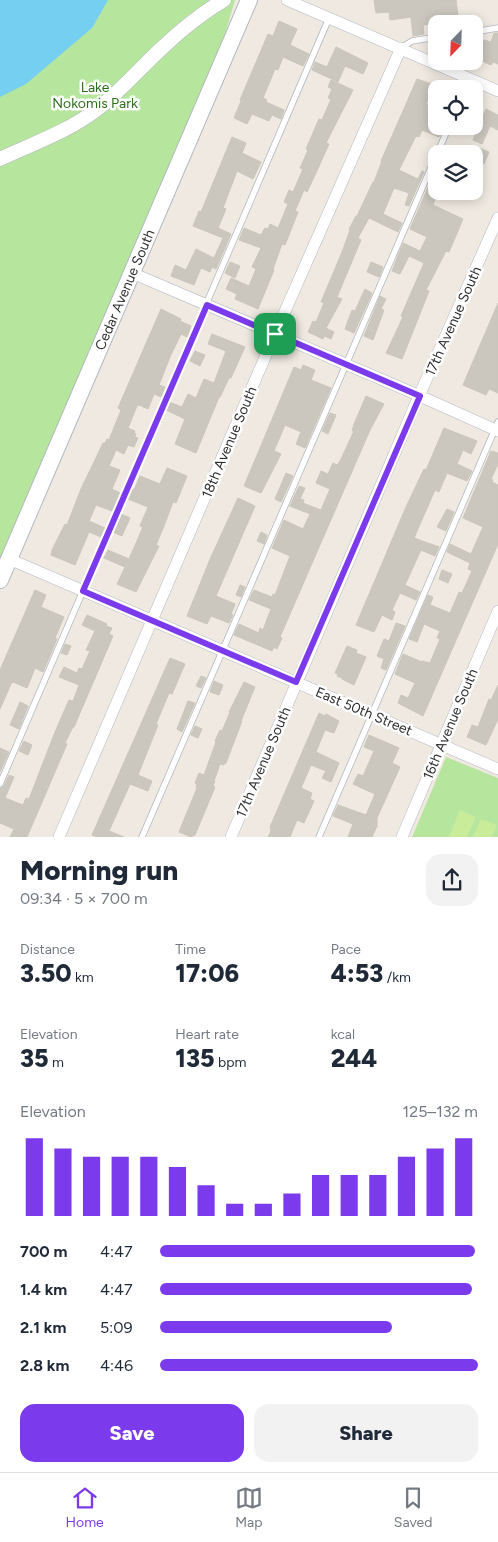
<!DOCTYPE html>
<meta charset="utf-8">
<style>
:root{--surface:#fff;--page:#f2f2f3;--text:#1f2937;--muted:#747a83;--line:#e0e1e3;--accent:#7c3aed}
body{margin:0;font-family:Figtree,sans-serif;background:var(--page);color:var(--text);height:100vh;display:flex;flex-direction:column;font-size:19px;white-space:nowrap}
*{box-sizing:border-box;margin:0}
p{font-size:16px;color:var(--muted)}
.icon{flex:none;width:28px;height:28px;fill:none;stroke:currentColor;stroke-width:2;stroke-linecap:round;stroke-linejoin:round}
.map{position:relative;height:837px;overflow:hidden}
.side{display:flex;flex-direction:column;background:var(--surface);flex:1}
.side>*{flex:none}
.needle{width:32px;rotate:203deg}
.controls{position:absolute;left:428px;top:15px;display:grid;gap:10px}
.controls a{display:grid;place-items:center;width:55px;height:55px;border-radius:10px;background:var(--surface);box-shadow:0 2px 12px #0003;font-size:25px}
.pin{position:absolute;display:grid;place-items:center;width:42px;height:42px;color:#fff;margin:-21px;border-radius:10px;box-shadow:0 2px 8px #0006}
.round{display:grid;place-items:center;flex:none;width:52px;height:52px;border-radius:15px;background:var(--page)}
.head{display:flex;align-items:center;justify-content:space-between;height:85px;padding:0 20px}
h1{font-size:28px;font-weight:800;line-height:38px}
.figures{display:grid;grid-template-columns:repeat(3,1fr);gap:8px;height:85px;padding:5px 20px}
.figures div{display:grid;align-content:center}
.figures b{font-size:25px;font-weight:800}
.figures small{font-size:14px;font-weight:400}
.figures p{font-size:14px}
.chart{height:140px;padding:10px 20px}
.chart p{display:flex;justify-content:space-between}
.chart svg{width:100%;height:90px;margin-top:5px;stroke:var(--accent);stroke-width:6}
.action{display:flex;gap:10px;margin-top:auto;padding:10px 20px}
.action a{flex:1;height:58px;border-radius:15px;background:var(--accent);color:#fff;font-size:20px;font-weight:800;line-height:58px;text-align:center}
.action a+a{background:var(--page);color:var(--text)}
ul{padding:0 20px;list-style:none;font-size:16px}
li{display:grid;grid-template-columns:80px 60px 1fr;align-items:center;height:38px}
li i{height:12px;border-radius:6px;background:var(--accent)}
.menu{display:flex;justify-content:space-around;align-items:center;height:70px;border-top:1px solid var(--line);background:var(--surface);font-size:14px;color:var(--muted)}
.menu a{display:grid;justify-items:center;gap:2px}
.menu .on{color:var(--accent)}
.map>svg:first-child{display:block}
.green{fill:#b6e59e}
.pitch{fill:#c9ec9a}
.water{fill:#75cff0}
.building{fill:#cbc7bf;stroke:#cbc5ba}
.lines{fill:none;stroke-linecap:round;stroke-linejoin:round}
.service-casing{stroke:#b4b7c1;stroke-width:7}
.minor-casing{stroke:#b4b7c1;stroke-width:12}
.tertiary-casing{stroke:#b4b7c1;stroke-width:15}
.secondary-casing{stroke:#b4b7c1;stroke-width:18}
.service{stroke:#fff;stroke-width:5.5}
.minor{stroke:#fff;stroke-width:11}
.tertiary{stroke:#fff;stroke-width:14}
.secondary{stroke:#fff;stroke-width:16}
.route-casing{stroke:#fff;stroke-width:10}
.route{stroke:#7c3aed;stroke-width:6}
.labels{text-anchor:middle;stroke-width:5;stroke-linejoin:round;paint-order:stroke}
.park-label{font-size:14px;fill:#2c6e1b;stroke:#fff}
.street-label{font-size:14px;fill:#2e2e2e;stroke:#fff}
</style>
<div class="map">
<svg width="498" height="837" viewBox="0 0 498 837">
<rect width="100%" height="100%" fill="#efe9e1"/>
<path class="green" d="M0,0H235L223,41L0,558Z
M446,757L498,778V837H412Z"/>
<path class="pitch" d="M460,810L476,817L467,837H449Z
M481,819L497,825L492,837H473Z"/>
<path class="water" d="M0,0H108L92,28L26,84L0,97Z"/>
<path class="building" d="M374,0H456L459,24H448V22L423,25L424,34L413,36L411,17L390,20L389,12L376,13Z
M279,21L297,29L290,45L309,54L303,66L283,57L278,70L275,69L263,98L267,100L266,102L284,110L281,119L272,115L269,121L252,114L247,124L234,118L241,101L240,100L268,34L273,36Z
M494,33H498V64L493,62L491,65L477,59L484,40L491,42Z
M336,47L368,63L363,74L345,66L338,82L312,70L315,62L327,67Z
M417,79L434,85L426,104L433,107L427,121L443,128L439,137L422,130L419,137L416,136L399,170L418,179L422,171L424,172L409,206L405,205L409,193L394,188L383,214L402,223L398,232L369,218L358,238L361,240L337,297L342,299L326,328L334,332L331,339L324,336L323,339L308,332L313,321L316,322L324,303L321,302L342,252L350,230L349,229L356,216H357L373,182H374L382,161H381Z
M331,80L353,90L326,143L329,144L315,175L307,192L304,190L295,211L298,212L291,230L285,245L282,244L273,269L274,270L258,309L235,299L237,294L226,289L231,278L249,286L256,269L252,267L261,248L239,240L244,228L261,235L265,228L268,229L270,224L278,228L288,204L284,202L289,190L293,192L303,169L300,168L308,150L306,149L319,119L322,120L331,99L328,98L332,89L328,87Z
M486,109L498,115V130L490,126L482,144L473,140Z
M232,137L246,143L242,153L261,162L253,179L237,171L223,208L226,209L218,228L231,234L216,269L212,267L210,272L201,268L194,285L171,276L175,265L186,270L196,249L214,258L223,238L193,226L199,211L201,212Z
M479,148L489,152L484,164L474,160Z
M433,176L436,177V191H438L433,205L463,219L449,252L446,251L426,290L429,291L402,359L386,353L403,317L401,316L424,263L409,256L400,274L392,271L403,243L420,251L427,237L410,229Z
M230,262L240,266L235,278L225,273Z
M371,262L383,267L379,277L367,272Z
M365,289L372,293L354,333L345,329L352,310L355,311Z
M380,296L386,299L381,309L384,310L373,340L364,336Z
M498,303V393L489,389L486,395L463,385Z
M161,309L181,319L180,321L191,326L187,337L181,334L170,357L159,385L165,387L161,397L154,394L148,409L139,405L137,406L128,428L135,431L134,433L136,434L135,437L138,438L134,447L128,445L124,454L116,450L109,466L120,470L112,489L120,493L112,511L96,505L89,521L105,528L101,537L89,532L75,565L51,555L52,550L65,524L67,525L81,489L103,443H105L107,439L109,440L121,410L118,408Z
M212,334L245,347L231,378H229L220,397H219L196,453L175,444L185,419L166,410L169,402L182,407L188,394L196,398L204,379L214,383L226,351L208,344Z
M195,351L205,355L200,366L190,361Z
M303,365L315,370L311,380L331,388L305,448L296,444L301,432L285,425L274,451L281,454L261,493L244,486L294,367L301,370Z
M366,396L384,404L370,430L280,637L282,638L277,649L274,647L272,651L234,635L239,624L259,633L260,628L263,630L271,609L249,600L254,590L272,597L273,594L275,595L290,556L272,548L284,520L303,529L310,514L290,506L299,486L305,488L300,499L304,500L303,503L321,510L330,489L316,483L321,471L328,474L333,463L337,465L340,461L354,431H352L354,424Z
M330,413L336,415L328,434L322,431Z
M444,428L477,441L471,454L463,450L457,464L472,471L467,481L447,473L439,492L435,490L414,538L439,547L435,556L421,550L405,585L420,592L416,600L400,593L392,610L395,612L392,620L382,615L374,632L356,625L406,507L424,469L426,470Z
M491,451L498,453V464L491,479L493,480L492,482L498,485V544L423,716L398,703L401,695L408,698L415,683L395,674L403,654L422,662V661L430,663L440,639L437,638L440,631L424,624L417,642L409,639L428,595L433,597L430,605L450,613L459,592L462,593L472,571L468,569L470,563L447,552L450,544L471,554L483,527L463,518Z
M167,468L187,476L176,503L173,502L164,526L156,545L159,546L136,592L117,584L125,567L104,558L108,550L129,559L143,527L140,526L148,507L128,499L132,489L134,490L140,476L160,484Z
M286,473L293,476L281,502L275,499Z
M238,498L255,506L216,596L235,604L231,614L233,615L229,623L211,616L207,624L187,616L211,557Z
M447,509L454,512L446,531L437,527Z
M121,514L130,518L122,536L113,532Z
M261,532L267,535L264,544L257,541Z
M442,570L452,574L448,583L439,579Z
M240,585L245,587L241,597L236,595Z
M35,590L46,595L41,607L64,617L55,638L57,639L43,672L35,668L27,688L13,682L11,684L0,709V670Z
M87,615L107,624L106,626L112,628L109,634L113,636L74,727H73L65,743L67,744L27,837H10L14,829L0,823V789L4,786L9,775L14,777L5,798L23,805L26,798L29,799L55,732L69,700L73,701L79,685L59,677L64,667L77,673L79,668L82,669L90,651L86,650L95,631L82,625Z
M396,623L405,626L386,670L381,668L384,659L377,656L384,639L389,641Z
M65,644L71,646L67,655L61,653Z
M347,646L357,650L356,653L366,657L354,685L342,679V678L337,676L338,674L335,673Z
M170,658L185,664L172,694L169,693L156,724L158,725L138,775L152,781L148,791L130,784L109,831L124,837H98L92,835Z
M201,676L206,678L201,688L196,686Z
M214,681L223,685L219,695L210,692Z
M244,682L255,687L241,721H242L226,763L223,765L220,764L214,781H215L213,786L215,787L195,835L191,837L179,832L197,788H196L197,784L195,783L199,773L204,775L216,742L215,741L220,730L222,731L230,712H229Z
M498,685V719L486,745L467,737L472,725L478,727L489,699L491,700Z
M188,701L195,703L182,732L177,729Z
M20,702L28,706L19,729L10,725Z
M319,713L325,716L326,714L339,721L334,733L325,730L316,752L339,763L331,782L322,778L326,771L311,765L301,788L312,793L310,799L314,801L304,823L297,820L290,837H268L271,831L270,827Z
M195,726L202,729L198,738L191,735Z
M369,735L399,748L392,763L400,767L377,818V826L372,837H348L353,824L333,816L338,805L366,815L375,794L353,784L358,774L363,776L374,751L364,747Z
M24,741L32,745L28,755L19,751Z
M0,748L9,752L0,772Z"/>
<g class="lines">
<g class="service-casing">
<path id="service" d="M474,32L498,28
M401,48L412,41L436,37
M465,89L470,78
M437,154L449,126
M0,784L329,18
M142,837L436,156
M319,837L498,422"/>
</g>
<g class="minor-casing">
<path id="minor" d="M287,0L498,91
M132,273L411,392L498,431
M9,559L498,769
M59,837L275,334L401,48
M231,837L419,396L498,218
M402,837L498,611"/>
</g>
<g class="tertiary-casing">
<path id="tertiary" d="M0,159C32,144 67,132 96,110C121,91 140,68 163,47C182,29 202,13 224,0"/>
</g>
<g class="secondary-casing">
<g id="secondary">
<path id="s1" d="M0,580L249,0"/>
</g>
</g>
<use href="#service" class="service"/>
<use href="#minor" class="minor"/>
<use href="#tertiary" class="tertiary"/>
<use href="#secondary" class="secondary"/>
</g>
<g class="lines">
<g class="route-casing">
<path id="route" d="M207,305L420,396L296,682L83,591Z"/>
</g>
<use href="#route" class="route"/>
</g>
<g class="labels">
<g class="park-label">
<text x="95" y="92">Lake<tspan x="95" dy="16">Nokomis Park</tspan></text>
</g>
<g class="street-label">
<text dy="5" stroke="none"><textPath href="#s1" startOffset="316">Cedar Avenue South</textPath></text>
<text transform="translate(453 321) rotate(-66)" y="5">17th Avenue South</text>
<text transform="translate(229 442) rotate(-67)" y="5">18th Avenue South</text>
<text transform="translate(364 711) rotate(23)" y="5">East 50th Street</text>
<text transform="translate(450 724) rotate(-67)" y="5">16th Avenue South</text>
<text transform="translate(263 762) rotate(-67)" y="5">17th Avenue South</text>
</g>
</g>
</svg>
<div class="controls">
<a><svg class="needle" viewBox="-14 -14 28 28"><path d="M0-13l5 13h-10z" fill="#e53935"/><path d="M0 13l5-13h-10z" fill="#747a83"/></svg></a>
<a><svg class="icon" aria-label="locate" viewBox="0 0 24 24"><circle cx="12" cy="12" r="6"/><path d="M12 2v4M12 18v4M2 12h4M18 12h4"/></svg></a>
<a><svg class="icon" aria-label="layers" viewBox="0 0 24 24"><path d="M12 4l9 5-9 5-9-5zM3 14l9 5 9-5"/></svg></a>
</div>
<div class="pin" style="left:275px;top:334px;background:#1e9e55"><svg class="icon" aria-label="arrive" viewBox="0 0 24 24"><path d="M6 21V4h12l-3 4 3 4H6"/></svg></div>
</div>
<section class="side">
<div class="head"><div><h1>Morning run</h1><p>09:34 · 5 × 700 m</p></div><a class="round"><svg class="icon" aria-label="share" viewBox="0 0 24 24"><path d="M12 15V3M7 8l5-5 5 5M5 13v7h14v-7"/></svg></a></div>
<div class="figures">
<div><p>Distance</p><b>3.50<small> km</small></b></div>
<div><p>Time</p><b>17:06</b></div>
<div><p>Pace</p><b>4:53<small> /km</small></b></div>
</div>
<div class="figures">
<div><p>Elevation</p><b>35<small> m</small></b></div>
<div><p>Heart rate</p><b>135<small> bpm</small></b></div>
<div><p>kcal</p><b>244</b></div>
</div>
<div class="chart"><p><span>Elevation</span>125–132 m</p>
<svg viewBox="0 0 160 44" preserveAspectRatio="none"><path d="M5 44V6M15 44V11M25 44V15M35 44V15M45 44V15M55 44V20M65 44V29M75 44V38M85 44V38M95 44V33M105 44V24M115 44V24M125 44V24M135 44V15M145 44V11M155 44V6"/></svg>
</div>
<ul>
<li><b>700 m</b>4:47<i style="width:99%"></i></li>
<li><b>1.4 km</b>4:47<i style="width:98%"></i></li>
<li><b>2.1 km</b>5:09<i style="width:73%"></i></li>
<li><b>2.8 km</b>4:46<i style="width:100%"></i></li>
</ul>
<div class="action"><a>Save</a><a>Share</a></div>
</section>
<nav class="menu">
<a class="on"><svg class="icon" aria-label="home" viewBox="0 0 24 24"><path d="M3 11l9-7 9 7M6 9v11h12V9"/></svg>Home</a>
<a><svg class="icon" aria-label="map" viewBox="0 0 24 24"><path d="M3 6l6-2 6 2 6-2v14l-6 2-6-2-6 2zM9 4v14M15 6v14"/></svg>Map</a>
<a><svg class="icon" aria-label="saved" viewBox="0 0 24 24"><path d="M7 4h10v16l-5-4-5 4z"/></svg>Saved</a>
</nav>
